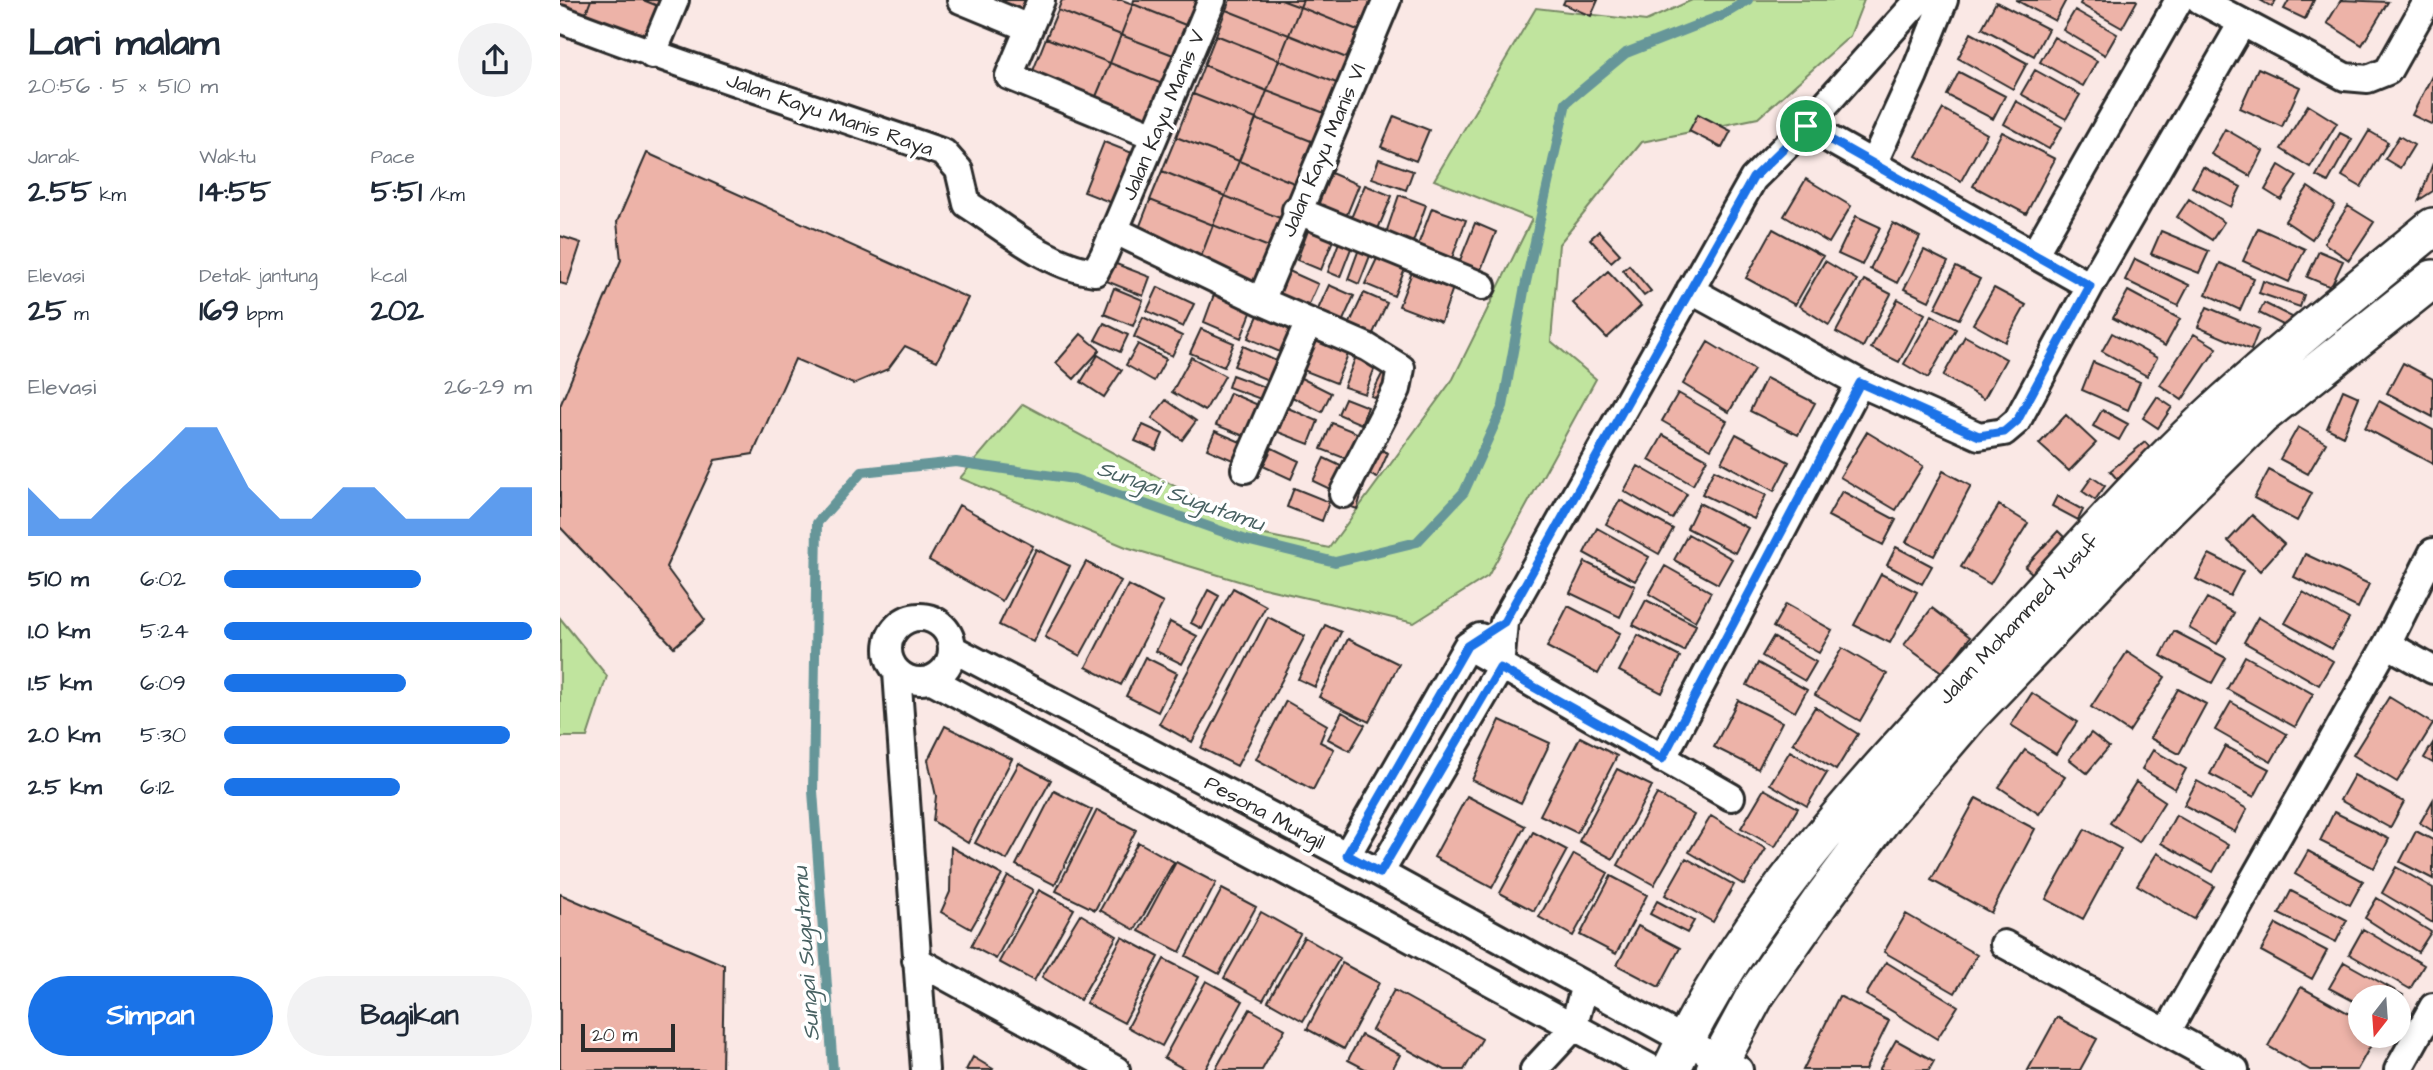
<!DOCTYPE html>
<html lang="id">
<meta charset="utf-8">
<style>
:root{--surface:#fff;--page:#f2f2f3;--text:#1f2937;--muted:#747a83;--accent:#1a73e8}
body{margin:0;font-family:"Architects Daughter",sans-serif;background:var(--page);color:var(--text);height:100vh;display:flex;flex-direction:column;font-size:26px;white-space:nowrap}
*{box-sizing:border-box;margin:0}
p{font-size:23px;color:var(--muted)}
.icon{flex:none;width:38px;height:38px;fill:none;stroke:currentColor;stroke-width:2;stroke-linecap:round;stroke-linejoin:round}
.map{position:relative;flex:1;overflow:hidden}
.drawer{display:flex;flex-direction:column;background:var(--surface);width:560px}
.drawer>*{flex:none}
.needle{width:46px;rotate:197deg}
.tools{position:absolute;left:1788px;top:985px;display:grid;gap:14px}
.tools a{display:grid;place-items:center;width:63px;height:63px;border-radius:50%;background:var(--surface);box-shadow:0 4px 10px #0003;font-size:35px}
.scale{position:absolute;left:21px;bottom:18px;width:94px;box-sizing:border-box;padding-left:7px;border:4px solid #2b2b2b;border-top:0;font-size:19px;line-height:24px;white-space:nowrap;color:#2b2b2b;-webkit-text-stroke:5px #fff;paint-order:stroke}
.pin{position:absolute;display:grid;place-items:center;width:60px;height:60px;color:#fff;margin:-30px;border:4px solid #fff;border-radius:50%;box-shadow:0 2px 7px #0007}
.round{display:grid;place-items:center;flex:none;width:74px;height:74px;border-radius:37px;background:var(--page)}
.head{display:flex;align-items:center;justify-content:space-between;height:119px;padding:0 28px}
h1{font-size:38px;font-weight:700;line-height:52px}
.stats{display:grid;grid-template-columns:repeat(3,1fr);gap:10px;height:119px;padding:7px 28px}
.stats div{display:grid;align-content:center}
.stats b{font-size:30px;font-weight:700}
.stats small{font-size:19px;font-weight:400}
.stats p{font-size:19px}
.chart{height:196px;padding:14px 28px}
.chart p{display:flex;justify-content:space-between}
.chart svg{width:100%;height:126px;margin-top:7px;fill:var(--accent);opacity:.7}
.button{display:flex;gap:14px;margin-top:auto;padding:14px 28px}
.button a{flex:1;height:80px;border-radius:42px;background:var(--accent);color:#fff;font-size:28px;font-weight:700;line-height:80px;text-align:center}
.button a+a{background:var(--page);color:var(--text)}
ul{padding:0 28px;list-style:none;font-size:23px}
li{display:grid;grid-template-columns:112px 84px 1fr;align-items:center;height:52px}
li i{height:18px;border-radius:9px;background:var(--accent)}
main{display:flex;flex:1;min-height:0}
.map>svg:first-child{display:block}
.green{fill:#c0e49e;stroke:#768864;stroke-width:2}
.lines{fill:none;stroke-linecap:round;stroke-linejoin:round}
.stream{stroke:#669699;stroke-width:10}
.building{fill:#edb3a8;stroke:#2b2b2b;stroke-width:2}
.street-casing{stroke:#2b2b2b;stroke-width:32}
.secondary-casing{stroke:#2b2b2b;stroke-width:42}
.street{stroke:#fff;stroke-width:26}
.secondary{stroke:#fff;stroke-width:37}
.route-casing{stroke:#fff;stroke-width:14}
.route{stroke:#1a73e8;stroke-width:9}
.labels{text-anchor:middle;stroke-width:7;stroke-linejoin:round;paint-order:stroke}
.street-label{font-size:21px;fill:#2b2b2b;stroke:#fff}
.water-label{font-size:23px;font-style:italic;fill:#486162;stroke:#fff}
</style>
<main>
<section class="drawer">
<div class="head"><div><h1>Lari malam</h1><p>20:56 · 5 × 510 m</p></div><a class="round"><svg class="icon" aria-label="share" viewBox="0 0 24 24"><path d="M12 15V3M7 8l5-5 5 5M5 13v7h14v-7"/></svg></a></div>
<div class="stats">
<div><p>Jarak</p><b>2.55<small> km</small></b></div>
<div><p>Waktu</p><b>14:55</b></div>
<div><p>Pace</p><b>5:51<small> /km</small></b></div>
</div>
<div class="stats">
<div><p>Elevasi</p><b>25<small> m</small></b></div>
<div><p>Detak jantung</p><b>169<small> bpm</small></b></div>
<div><p>kcal</p><b>202</b></div>
</div>
<div class="chart"><p><span>Elevasi</span>26–29 m</p>
<svg viewBox="0 0 160 44" preserveAspectRatio="none"><path d="M0 44V27L10 38L20 38L30 27L40 17L50 6L60 6L70 27L80 38L90 38L100 27L110 27L120 38L130 38L140 38L150 27L160 27V44z"/></svg>
</div>
<ul>
<li><b>510 m</b>6:02<i style="width:64%"></i></li>
<li><b>1.0 km</b>5:24<i style="width:100%"></i></li>
<li><b>1.5 km</b>6:09<i style="width:59%"></i></li>
<li><b>2.0 km</b>5:30<i style="width:93%"></i></li>
<li><b>2.5 km</b>6:12<i style="width:57%"></i></li>
</ul>
<div class="button"><a>Simpan</a><a>Bagikan</a></div>
</section>
<div class="map">
<svg width="1873" height="1070" viewBox="0 0 1873 1070">
<rect width="100%" height="100%" fill="#fae8e5"/>
<filter id="ink" filterUnits="userSpaceOnUse"><feTurbulence type="fractalNoise" baseFrequency=".0143" numOctaves="2"/><feDisplacementMap in="SourceGraphic" scale="14" xChannelSelector="R" yChannelSelector="G"/><feConvolveMatrix kernelMatrix="1 2 1 2 8 2 1 2 1" color-interpolation-filters="sRGB"/></filter>
<g filter="url(#ink)">
<path class="green" d="M1132,0H1304L1290,36L1198,118L1082,142L999,244L991,341L1036,379L928,576L854,623L695,586L566,547L400,478L463,404L705,535L769,548L893,379L972,219L874,180L976,8L1086,21Z
M0,618L47,676L27,737H0Z"/>
<g class="lines">
<path class="stream" d="M273,1070L253,791L257,523L302,472L396,462L514,479L686,540L775,562L857,542L904,492L943,406L964,291L1006,103L1066,53L1163,15L1188,0"/>
</g>
<path class="building" d="M0,0H31L24,18L0,9Z
M31,0H83L98,6L84,42L24,18Z
M83,0H100L98,6Z
M439,0H467L463,10Z
M502,0H562L573,4L561,35L498,10Z
M574,0H635L643,3L633,28L573,4Z
M670,0H721L740,7L729,35L666,10Z
M721,0H743L740,7Z
M743,0H810L812,1L800,31L740,7Z
M1005,0H1038L1031,16L1003,4Z
M1456,0H1506L1495,21Z
M1522,0H1576L1577,1L1562,28L1520,4Z
M1700,0H1716L1712,7Z
M1729,0H1754L1745,19L1724,9Z
M1781,0L1828,2L1802,45L1767,23Z
M1436,2L1488,29L1474,56L1422,28Z
M573,4L633,28L621,58L561,35Z
M740,7L800,31L789,59L729,35Z
M498,10L561,35L550,63L486,38Z
M666,10L729,35L719,60L656,35Z
M1515,10L1557,34L1545,55L1503,30Z
M1411,33L1467,63L1453,89L1398,58Z
M561,35L621,58L610,87L550,63Z
M656,35L719,60L707,91L644,65Z
M729,35L789,59L779,84L719,60Z
M1494,37L1537,61L1523,86L1480,62Z
M486,38L550,63L532,106L469,81Z
M719,60L779,84L767,114L707,91Z
M550,63L610,87L593,130L532,106Z
M644,65L707,91L696,119L633,94Z
M1698,68L1740,87L1722,127L1680,108Z
M1475,70L1520,95L1506,119L1461,94Z
M1399,72L1445,96L1433,119L1387,95Z
M1872,76H1873V125L1852,115Z
M707,91L767,114L756,143L696,119Z
M633,94L696,119L679,161L616,137Z
M1456,101L1502,127L1489,149L1444,124Z
M1748,105L1777,123L1750,167L1721,149Z
M1383,109L1427,134L1401,181L1356,156Z
M1138,114L1171,131L1162,148L1129,131Z
M834,116L869,130L856,161L821,147Z
M696,119L756,143L739,185L679,161Z
M1665,129L1703,151L1690,176L1651,154Z
M1809,131L1828,142L1801,187L1782,176Z
M1442,132L1495,159L1466,214L1413,186Z
M1780,133L1792,139L1768,182L1756,176Z
M1839,136L1854,145L1840,168L1825,159Z
M616,137L679,161L665,196L602,171Z
M544,142L580,156L560,206L524,192Z
M87,153L408,298L377,361L345,346L328,369L293,384L235,359L193,454L155,460L106,567L145,620L114,647L0,527V406L61,260L57,222Z
M819,159L853,171L846,190L812,178Z
M679,161L739,185L725,220L665,196Z
M1873,163V191L1859,200Z
M1719,165L1737,176L1721,200L1705,190Z
M1643,167L1681,187L1671,207L1632,187Z
M602,171L665,196L653,225L590,200Z
M771,173L799,185L786,217L758,205Z
M1246,179L1291,206L1269,243L1224,216Z
M805,185L832,196L818,229L791,218Z
M1748,187L1775,205L1752,239L1725,221Z
M839,195L866,205L853,242L826,233Z
M665,196L725,220L714,249L653,225Z
M1629,199L1664,222L1652,240L1617,217Z
M590,200L653,225L639,262L576,236Z
M1788,206L1814,222L1789,260L1764,243Z
M872,208L906,220L892,258L858,245Z
M1296,216L1320,227L1302,265L1278,254Z
M752,220L777,230L761,270L737,260Z
M915,223L936,232L920,272L899,263Z
M1333,223L1360,237L1337,283L1310,269Z
M653,225L714,249L700,285L639,262Z
M1698,228L1745,249L1729,282L1683,261Z
M1213,229L1263,256L1235,305L1186,278Z
M1039,231L1060,254L1051,262L1030,239Z
M1601,231L1649,251L1639,273L1591,254Z
M782,234L795,238L780,277L768,272Z
M0,236L21,243L7,285L0,283Z
M803,238L815,243L799,284L788,279Z
M821,250L848,262L834,296L805,284Z
M1364,250L1388,262L1369,301L1344,289Z
M1759,251L1783,261L1771,287L1747,277Z
M1575,259L1629,285L1618,306L1565,280Z
M1265,261L1297,280L1269,325L1239,306Z
M551,262L590,277L583,296L544,280Z
M1660,263L1694,278L1680,310L1646,294Z
M1069,265L1091,291L1084,296L1063,270Z
M854,267L895,282L881,322L839,306Z
M1396,267L1420,279L1399,319L1375,308Z
M729,271L758,284L746,311L718,299Z
M1048,271L1081,306L1047,338L1013,303Z
M1304,280L1331,294L1303,347L1276,332Z
M1703,281L1744,295L1740,307L1699,293Z
M769,285L794,296L780,327L755,316Z
M598,287L634,304L623,327L587,311Z
M554,288L583,300L573,326L544,314Z
M1434,288L1466,305L1445,342L1413,324Z
M656,289L694,305L681,338L644,322Z
M1568,291L1620,319L1605,346L1553,318Z
M804,293L827,303L811,338L788,327Z
M1338,299L1365,314L1339,362L1311,348Z
M1704,303L1734,318L1729,328L1699,313Z
M1647,307L1699,329L1691,350L1638,327Z
M700,311L741,328L729,356L688,338Z
M1372,315L1396,329L1368,378L1344,364Z
M583,317L622,336L612,356L574,337Z
M544,323L568,335L560,352L535,340Z
M641,329L674,343L664,367L630,353Z
M754,329L792,345L776,383L738,368Z
M1552,333L1597,358L1587,376L1542,351Z
M521,334L540,350L514,379L496,363Z
M1634,334L1657,348L1622,400L1600,385Z
M1405,336L1446,359L1424,399L1383,376Z
M1148,342L1194,370L1169,412L1123,384Z
M578,344L606,359L594,381L566,365Z
M683,346L723,364L715,383L674,366Z
M798,351L818,359L805,394L784,387Z
M538,355L562,370L544,397L521,382Z
M631,357L665,376L645,411L612,392Z
M1533,362L1580,382L1568,410L1522,390Z
M1843,363L1873,379V417L1827,393Z
M823,372L833,377L821,400L811,396Z
M672,375L710,389L706,401L668,387Z
M739,377L771,393L762,412L730,396Z
M1206,378L1255,403L1238,435L1190,411Z
M1783,390L1799,397L1783,436L1767,428Z
M670,393L703,407L689,438L656,425Z
M1118,393L1167,421L1151,449L1102,421Z
M1597,397L1612,407L1598,428L1583,418Z
M785,398L808,407L801,424L778,414Z
M606,400L636,421L622,440L592,418Z
M1819,401L1873,430V464L1805,428Z
M728,408L758,421L749,444L718,432Z
M1542,410L1568,424L1559,440L1533,426Z
M1506,415L1536,443L1509,471L1479,444Z
M772,423L802,435L792,461L761,449Z
M583,425L603,434L596,450L575,441Z
M1738,427L1766,443L1748,474L1720,459Z
M655,431L690,446L682,464L647,449Z
M1307,432L1363,466L1336,510L1280,477Z
M1176,434L1229,462L1214,491L1161,462Z
M1103,435L1147,459L1133,485L1089,460Z
M1585,442L1592,450L1557,479L1550,471Z
M812,446L828,453L817,478L802,471Z
M712,448L739,461L731,479L703,466Z
M764,458L785,468L774,491L753,481Z
M1078,466L1127,494L1112,519L1064,491Z
M1154,470L1206,495L1194,519L1142,494Z
M1709,470L1752,493L1737,521L1694,498Z
M1383,471L1411,486L1374,556L1346,542Z
M1532,477L1545,486L1535,500L1522,491Z
M793,482L804,486L797,509L786,505Z
M734,488L769,502L762,521L727,507Z
M1282,491L1336,520L1323,545L1268,516Z
M1497,496L1523,510L1518,520L1492,506Z
M1060,500L1113,529L1099,554L1046,524Z
M1139,503L1188,528L1175,553L1127,528Z
M399,505L473,546L442,601L369,560Z
M1439,505L1468,523L1430,584L1401,567Z
M1692,515L1724,544L1700,571L1668,541Z
M1037,528L1089,557L1075,581L1024,553Z
M1498,531L1506,539L1473,574L1465,567Z
M1128,534L1172,559L1158,584L1114,560Z
M1336,547L1372,566L1362,584L1327,565Z
M476,549L510,566L473,642L439,625Z
M1649,554L1683,571L1670,596L1636,579Z
M1745,554L1809,584L1798,608L1734,577Z
M526,562L561,581L520,656L485,637Z
M1025,562L1075,586L1060,617L1010,593Z
M1105,566L1151,592L1135,621L1089,594Z
M1321,574L1357,592L1330,643L1294,625Z
M568,585L603,603L561,685L526,667Z
M673,588L706,606L632,742L599,724Z
M648,590L659,596L642,629L631,623Z
M1743,592L1789,619L1772,649L1725,623Z
M1647,598L1674,613L1657,644L1629,628Z
M1086,600L1136,625L1124,651L1073,625Z
M1226,604L1272,630L1259,653L1213,627Z
M1008,606L1060,633L1038,674L987,647Z
M1372,608L1410,637L1383,673L1344,645Z
M708,617L745,636L677,766L641,748Z
M1698,617L1773,661L1759,685L1684,642Z
M610,622L637,636L622,664L596,651Z
M765,625L781,632L755,687L738,679Z
M1614,631L1666,658L1652,683L1601,656Z
M1078,635L1120,657L1102,693L1059,671Z
M1213,637L1256,662L1245,681L1202,656Z
M788,639L839,664L809,722L759,697Z
M1282,648L1327,674L1300,721L1255,695Z
M1567,652L1605,677L1569,732L1531,707Z
M1685,656L1753,694L1735,727L1667,689Z
M585,657L617,673L598,712L566,696Z
M1198,663L1247,690L1235,712L1187,685Z
M1618,689L1646,704L1619,754L1590,738Z
M1472,693L1517,722L1496,754L1451,725Z
M1829,697L1873,724L1837,782L1793,755Z
M1178,700L1222,722L1198,769L1154,747Z
M726,701L767,725L760,742L774,749L753,790L696,759Z
M1671,702L1727,734L1711,762L1655,730Z
M1255,707L1298,734L1276,770L1233,743Z
M782,712L805,725L790,751L768,739Z
M940,720L990,743L961,803L912,780Z
M385,726L452,759L408,843L373,821L376,796L368,760Z
M1531,733L1549,747L1527,773L1509,759Z
M1020,737L1057,756L1017,833L980,815Z
M1873,743V763L1864,758Z
M1665,746L1709,769L1694,797L1650,774Z
M1465,750L1505,777L1479,814L1439,787Z
M1593,750L1626,769L1615,789L1582,769Z
M1230,751L1267,773L1247,806L1210,784Z
M459,763L491,780L447,860L415,843Z
M1057,769L1092,786L1053,859L1019,841Z
M1794,775L1844,802L1830,828L1780,800Z
M1637,781L1687,809L1675,832L1624,805Z
M1576,782L1605,801L1579,842L1550,823Z
M1204,789L1238,808L1215,847L1181,828Z
M494,791L532,810L495,885L456,865Z
M1097,794L1134,815L1094,885L1058,865Z
M907,796L965,826L932,888L874,857Z
M1416,798L1475,829L1431,913L1371,880Z
M1873,800V831L1860,823Z
M537,810L576,830L535,910L496,891Z
M1774,812L1829,839L1814,868L1760,841Z
M1616,815L1668,845L1653,872L1601,843Z
M1151,816L1206,849L1184,885L1129,852Z
M1525,829L1561,849L1523,919L1486,899Z
M1856,831L1873,840V879L1840,862Z
M973,832L1007,850L974,911L940,893Z
M578,842L614,862L575,930L540,910Z
M391,847L442,875L411,929L381,912L390,892Z
M1748,851L1803,881L1790,905L1735,874Z
M1597,853L1654,886L1634,919L1577,885Z
M1014,854L1048,873L1013,936L979,917Z
M1126,858L1174,885L1153,922L1105,895Z
M616,862L656,883L620,952L579,931Z
M1836,867L1873,888V923L1822,893Z
M448,876L473,890L436,959L411,946Z
M1051,876L1087,895L1056,954L1020,935Z
M662,889L696,907L659,974L626,956Z
M479,890L514,909L474,981L439,962Z
M1731,891L1787,920L1776,942L1719,914Z
M0,894L164,965L162,1070H0Z
M1817,898L1871,932L1858,952L1805,918Z
M1097,901L1134,921L1127,933L1090,914Z
M701,912L740,934L703,1000L664,978Z
M520,914L557,936L520,1000L482,977Z
M1346,914L1417,955L1395,993L1324,952Z
M1716,924L1767,951L1752,979L1701,951Z
M1078,926L1120,948L1099,987L1057,965Z
M1803,929L1864,965L1850,989L1789,954Z
M562,937L599,957L564,1023L526,1003Z
M744,937L780,958L743,1021L708,1001Z
M604,959L639,977L602,1046L568,1027Z
M1326,962L1398,1006L1377,1039L1306,995Z
M1784,962L1843,995L1839,1001V998H1801V1005L1769,988Z
M782,963L819,983L784,1049L747,1029Z
M646,981L683,1001L645,1070H626L604,1058Z
M1741,987L1801,1020V1036H1816L1797,1070H1750L1708,1046Z
M834,990L922,1039L904,1070H885L812,1030Z
M1279,996L1329,1021L1305,1070H1243Z
M690,1009L725,1029L702,1070H655Z
M1497,1017L1537,1039L1520,1070H1468Z
M801,1035L840,1055L832,1070H807L788,1060Z
M1336,1040L1374,1061L1369,1070H1319Z
M413,1057L433,1069L432,1070H406Z"/>
<g class="lines">
<g class="street-casing">
<path id="street" d="M401,0L469,28
M481,0L449,76L594,136
M1640,0L1785,77L1808,79L1828,71L1868,0
M0,19C126,68 256,108 384,153L399,170L407,204C445,228 489,267 535,272L544,255L652,0
M92,55L115,0
M1246,126L1530,286
M1313,164L1354,75L1384,0
M736,210L922,286
M554,230L701,301L807,347L841,368L837,389L783,494
M1475,253L1619,0
M1130,290L1300,383L1419,436L1444,432L1457,421L1530,286L1682,23
M701,301L827,0
M685,469L749,322
M328 649a32 32 0 1 1 64 0a32 32 0 1 1-64 0Z
M1827,644L1873,670
M907,646L1171,797
M393,649L820,873L1179,1070
M337,672L365,1070
M372,680L1094,1070
M1102,759L1300,383
M787,855L907,646L920,637
M820,873L940,668L944,622L1193,179L1246,126L1359,0
M1444,944L1675,1070
M356,960L556,1070
M1607,1032L1827,644L1873,552
M974,1070L1013,1028L1025,985
M1838,1070L1873,1007"/>
</g>
<g class="secondary-casing">
<path id="secondary" d="M1111,1070C1179,921 1302,786 1413,667C1497,577 1583,474 1675,393C1739,336 1807,282 1873,227
M1155,1070L1196,994L1263,898L1328,811L1409,716L1608,508L1701,416L1873,279"/>
</g>
<use href="#street" class="street"/>
<use href="#secondary" class="secondary"/>
</g>
</g>
<g class="lines" filter="url(#ink)">
<g class="route-casing">
<path id="route" d="M1246,126L1530,286L1457,421L1444,432L1419,436L1300,383L1102,759L940,668L820,873L787,855L907,646L944,622L1193,178Z"/>
</g>
<use href="#route" class="route"/>
</g>
<g class="labels">
<g class="street-label">
<text transform="translate(270 114) rotate(19)" y="7">Jalan Kayu Manis Raya</text>
<text transform="translate(603 115) rotate(-67)" y="7">Jalan Kayu Manis V</text>
<text transform="translate(763 150) rotate(-67)" y="7">Jalan Kayu Manis VI</text>
<text transform="translate(1458 619) rotate(-47)" y="7">Jalan Mohammed Yusuf</text>
<text transform="translate(705 812) rotate(28)" y="7">Pesona Mungil</text>
</g>
<g class="water-label">
<text transform="translate(621 495) rotate(19)" y="8">Sungai Sugutamu</text>
<text transform="translate(245 954) rotate(-94)" y="8">Sungai Sugutamu</text>
</g>
</g>
</svg>
<div class="tools">
<a><svg class="needle" viewBox="-14 -14 28 28"><path d="M0-13l5 13h-10z" fill="#e53935"/><path d="M0 13l5-13h-10z" fill="#747a83"/></svg></a>
</div>
<div class="scale">20 m</div>
<div class="pin" style="left:1246px;top:126px;background:#1e9e55"><svg class="icon" aria-label="arrive" viewBox="0 0 24 24"><path d="M6 21V4h12l-3 4 3 4H6"/></svg></div>
</div>
</main>
